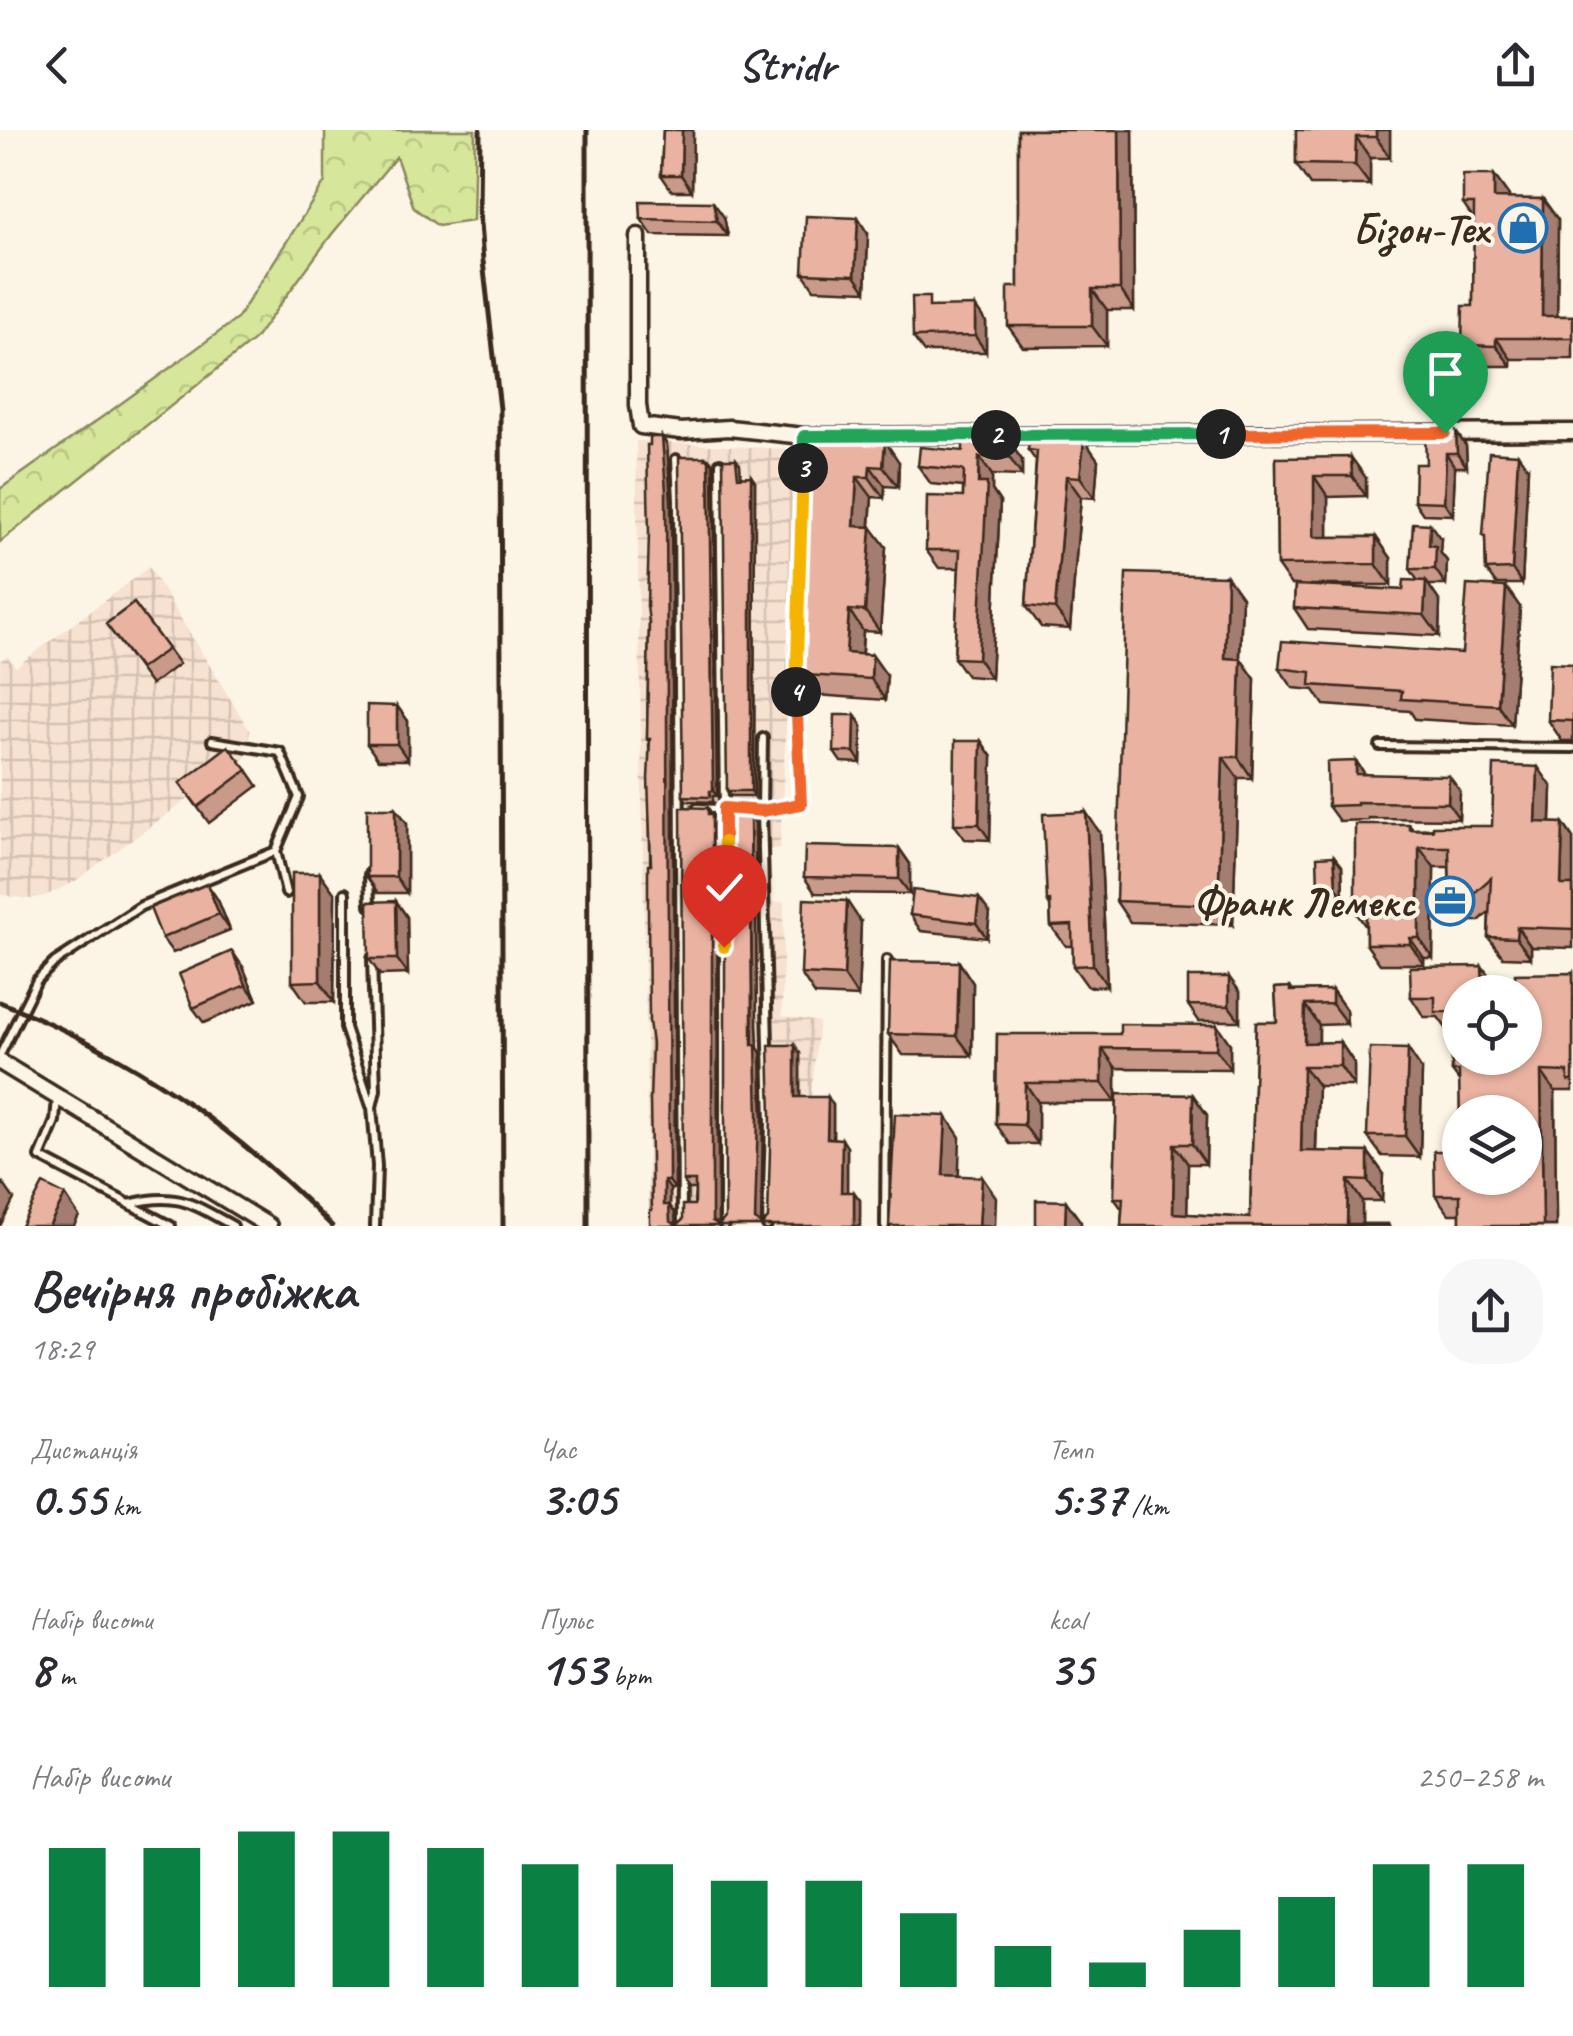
<!DOCTYPE html>
<html lang="uk">
<meta charset="utf-8">
<style>
:root{--surface:#fff;--page:#f7f7f7;--text:#2b2b33;--muted:#7c7c81;--accent:#0b8043}
body{margin:0;font-family:Caveat,sans-serif;background:var(--page);color:var(--text);height:100vh;display:flex;flex-direction:column;font-size:38px;white-space:nowrap}
*{box-sizing:border-box;margin:0}
p{font-size:32px;color:var(--muted)}
.icon{flex:none;width:55px;height:55px;fill:none;stroke:currentColor;stroke-width:2;stroke-linecap:round;stroke-linejoin:round}
.map{position:relative;height:1096px;overflow:hidden}
.drawer{display:flex;flex-direction:column;background:var(--surface);flex:1}
.drawer>*{flex:none}
.buttons{position:absolute;left:1442px;top:845px;display:grid;gap:20px}
.buttons a{display:grid;place-items:center;width:100px;height:100px;border-radius:50%;background:var(--surface);box-shadow:0 2px 8px #0004;font-size:50px}
.pin{position:absolute;display:grid;place-items:center;width:85px;height:85px;color:#fff;margin:-102px -42px;border-radius:50% 50% 50% 0;rotate:-45deg;box-shadow:0 0 10px #0007}
.pin .icon{rotate:45deg}
.km{position:absolute;width:50px;height:50px;margin:-25px;border-radius:50%;background:#222;color:#fff;font-size:28px;line-height:50px;text-align:center}
.round{display:grid;place-items:center;flex:none;width:105px;height:105px;border-radius:40px;background:var(--page)}
.overview{display:flex;align-items:center;justify-content:space-between;height:170px;padding:0 30px}
h1{font-size:55px;font-weight:800;line-height:75px}
.metrics{display:grid;grid-template-columns:repeat(3,1fr);gap:15px;height:170px;padding:10px 30px}
.metrics div{display:grid;align-content:center}
.metrics b{font-size:50px;font-weight:800}
.metrics small{font-size:28px;font-weight:400}
.metrics p{font-size:28px}
.chart{height:280px;padding:20px 30px}
.chart p{display:flex;justify-content:space-between}
.chart svg{width:100%;height:180px;margin-top:10px;stroke:var(--accent);stroke-width:6}
header{display:flex;justify-content:space-between;align-items:center;height:130px;padding:0 30px;background:var(--surface);font-size:45px;font-weight:800}
.map>svg:first-child{display:block}
.industrial{fill:url(#industrial-grid)}
.forest{fill:url(#forest-crowns);stroke:#88885c;stroke-width:2.5}
.lines{fill:none;stroke-linecap:round;stroke-linejoin:round}
.service-casing{stroke:#3b2a1e;stroke-width:14}
.minor-casing{stroke:#3b2a1e;stroke-width:21}
.service{stroke:#fcf5e5;stroke-width:6}
.minor{stroke:#fcf5e5;stroke-width:14}
.rail{stroke:#3b2a1e;stroke-width:5}
.wall{fill:#c9998a;stroke:#3b2a1e;stroke-width:2.5}
.shaded-wall{fill:#a47d71;stroke:#3b2a1e;stroke-width:2.5}
.building{fill:#eab2a1;stroke:#3b2a1e;stroke-width:2.5}
.split-1-casing{stroke:#fff;stroke-width:20}
.split-2-casing{stroke:#fff;stroke-width:20}
.split-3-casing{stroke:#fff;stroke-width:20}
.split-4-casing{stroke:#fff;stroke-width:20}
.split-5-casing{stroke:#fff;stroke-width:20}
.split-6-casing{stroke:#fff;stroke-width:20}
.split-1{stroke:#f0652b;stroke-width:12}
.split-2{stroke:#22a559;stroke-width:12}
.split-3{stroke:#22a559;stroke-width:12}
.split-4{stroke:#f5b400;stroke-width:12}
.split-5{stroke:#f0652b;stroke-width:12}
.split-6{stroke:#f5b400;stroke-width:12}
.labels{text-anchor:middle;stroke-width:8;stroke-linejoin:round;paint-order:stroke}
.poi-label{font-size:42px;font-weight:bold;fill:#3b2a1e;stroke:#fcf5e5;text-anchor:end}
</style>
<header><svg class="icon" aria-label="back" viewBox="0 0 24 24"><path d="M15 5l-7 7 7 7"/></svg>Stridr<svg class="icon" aria-label="share" viewBox="0 0 24 24"><path d="M12 15V3M7 8l5-5 5 5M5 13v7h14v-7"/></svg></header>
<div class="map">
<svg width="1573" height="1096" viewBox="0 0 1573 1096">
<defs>
<pattern id="industrial-grid" width="8" height="8" patternUnits="userSpaceOnUse" patternTransform="scale(2.5)"><rect width="8" height="8" fill="#f7e1d1"/><path d="M0 4h8M4 0v8" fill="none" stroke="#d5c1b3"/></pattern>
<pattern id="forest-crowns" width="20" height="18" patternUnits="userSpaceOnUse" patternTransform="scale(2.5)"><rect width="20" height="18" fill="#d6e69a"/><path d="M2 6a3 3 0 1 1 6 0M12 15a3 3 0 1 1 6 0" fill="none" stroke="#b9c584"/></pattern>
</defs>
<rect width="100%" height="100%" fill="#fcf5e5"/>
<filter id="ink" filterUnits="userSpaceOnUse"><feTurbulence type="fractalNoise" baseFrequency=".01" numOctaves="2"/><feDisplacementMap in="SourceGraphic" scale="20" xChannelSelector="R" yChannelSelector="G"/><feConvolveMatrix kernelMatrix="1 2 1 2 8 2 1 2 1" color-interpolation-filters="sRGB"/></filter>
<g filter="url(#ink)">
<path class="industrial" d="M636,311L803,320L798,348L780,718L766,720L770,772H784L782,886L819,892L810,975L809,1096H649Z
M149,437L250,601L246,627L74,752L45,766L30,769L0,765V531L7,526L16,537Z"/>
<path class="forest" d="M325,0H475L473,91L438,96L414,78L396,27L332,104L254,210L0,412V359L112,280L237,189L325,52Z"/>
<g class="lines">
<g class="service-casing">
<path id="service" d="M676,329L678,370L682,1096
M720,333L724,678V1096
M763,608L762,681L770,993L767,1096
M1380,616L1573,618
M697,678L762,681L801,674L795,580L796,547
M276,721L286,763
M369,744L370,776
M345,763V898L371,976
M372,828L376,960L372,977L377,1036L375,1096
M0,925L37,850L55,832L141,776L276,721L299,667L280,622L212,611
M57,968L55,991L40,1027L171,1096
M129,1074C177,1061 193,1074 233,1096
M885,1096L887,830"/>
</g>
<g class="minor-casing">
<path id="minor" d="M638,106V275L641,296L681,301L729,298L804,306L1573,302
M0,932L269,1096"/>
</g>
<use href="#service" class="service"/>
<use href="#minor" class="minor"/>
<path class="rail" d="M480,0L479,81L483,131L500,279L503,1096
M587,0L588,1096
M0,872C131,924 233,996 332,1096"/>
</g>
<path class="wall" d="M663,0H693L692,61H672L661,45Z
M1018,0H1133L1134,180H1107V216L1023,217L1008,196L1018,157Z
M1296,0H1390V28H1370V55H1310L1296,34Z
M1494,45L1509,66V69H1543L1558,90L1557,186H1573V229H1511V236H1477L1462,215L1473,176L1474,90L1463,74Z
M724,87L728,106L652,105L641,89Z
M868,104L866,161L814,159L803,143Z
M936,177L986,192V222H924L913,207Z
M1456,302L1466,316L1467,337H1455L1453,385L1423,384L1414,371L1426,334Z
M804,306L899,332L898,357L885,356L884,368L872,367L870,397L886,417L880,502L863,501L862,524L872,525L887,546L885,570L802,564L788,544Z
M662,307L667,315L671,370L675,1059H670V1076L675,1083V1094L677,1095L683,1090L694,1075L695,1059H689L683,1051L708,678L717,692L718,1094L719,1095L725,1088L755,693L757,896L758,918L761,923L763,993L761,1094L762,1095L768,1088L800,923V967L833,975V1009L847,1017V1062L860,1070V1096H650L652,1080V914L649,612L647,609L649,492Z
M1084,310L1098,330L1095,368L1081,367L1070,499L1041,497L1026,476L1036,331L1028,320Z
M1009,312L1022,330V346L992,345V360L1000,372L991,548L967,546L954,528L959,438H939L926,420L963,367V357L931,354L918,336L963,321Z
M705,327L709,329L713,334L717,666H713V672L687,671L683,666Z
M1276,328L1366,348V366L1328,367V407H1376L1391,428V455H1309L1403,460L1418,451L1410,439L1441,409L1440,422L1447,431L1446,455H1428L1440,472L1439,506L1308,499L1294,478L1295,455H1291L1277,435Z
M736,329L740,334L741,347L751,346L755,352L754,666H731L727,661Z
M1528,338L1522,454H1496L1486,440L1485,408L1483,405Z
M1506,457L1520,477L1512,595L1415,589L1410,581L1324,575L1314,560L1293,558L1279,538L1462,523Z
M1242,467L1240,529L1255,549L1252,648H1238L1233,795L1130,792L1116,771Z
M134,473L179,534L151,555L106,494Z
M1573,534V611H1562L1548,590Z
M397,576L408,591V630H378L367,614Z
M855,585L862,596L861,633L841,632L834,622Z
M981,611L992,627L990,710L965,709L954,694Z
M1356,631L1365,645L1460,661L1459,689L1368,688V690L1339,691L1328,676Z
M247,640L258,656L209,693L180,653Z
M1552,657L1551,693H1563L1573,708V818L1531,817V828L1503,827L1488,807L1489,782L1479,791H1464L1450,770L1449,737H1434L1433,828H1424V834H1380L1366,814V797L1355,781L1409,694L1413,699L1492,696Z
M396,678L407,693V763H378L367,747Z
M1100,703L1107,856L1088,857L1073,836V816H1066L1051,796L1050,776L1047,771Z
M899,718L910,734V764L815,763L804,747Z
M1334,726L1342,736L1343,767L1325,768L1318,757Z
M207,754L218,770L230,800L173,823L162,808Z
M335,764L334,872H306L292,852Z
M396,771L407,787L408,844L380,845L369,829Z
M990,783L987,808L921,801L910,785Z
M861,792L858,867L815,865L801,844Z
M959,832L973,853L972,926L903,925L888,904Z
M243,837L257,870L204,893L193,878Z
M1573,843V961H1555L1556,1096H1460V1084H1449L1435,1065L1460,1021V952L1452,941V902H1449L1438,887H1424L1411,867L1496,855L1460,862L1525,928Z
M1290,857L1293,861L1332,860L1346,880L1347,894L1319,895V913L1340,912L1354,933V956H1318L1316,1022H1368L1383,1043L1382,1071H1362V1094H1388L1389,1096H1121L1122,1079L1114,1068L1117,964L1193,965L1207,985L1206,1034H1188L1187,1084L1250,1088L1256,892H1277L1275,858Z
M1240,862V891H1199L1188,875Z
M997,904L1230,914V939L1116,938V972H1038V1014H1010L996,994Z
M1422,940L1420,1027L1382,1026L1367,1006Z"/>
<path class="shaded-wall" d="M682,0H693L692,61L681,45Z
M1119,0H1133L1134,180L1120,159Z
M1376,0H1390V28L1376,7Z
M1356,7L1370,28V55L1355,35Z
M1494,45L1509,66L1508,89L1494,68Z
M1543,69L1558,90L1557,207L1542,186Z
M713,72L724,87L728,106L717,91Z
M858,88L868,104L866,161L855,145Z
M1092,159L1107,180V216L1092,196Z
M975,176L986,192V222L975,206Z
M1496,208L1511,229V236L1496,216Z
M1456,302L1466,316L1467,337L1457,323Z
M662,307L667,315L671,370L675,1059L669,1051Z
M1084,310L1098,330L1095,368L1080,347Z
M885,311L899,332L898,357L883,337Z
M1009,312L1022,330V346L1009,327Z
M1446,323L1455,337L1453,385L1444,372Z
M1518,324L1528,338L1522,454L1512,439Z
M979,327L992,345V360L1000,372L991,548L978,529Z
M1351,327L1366,348V366L1352,346Z
M709,329L713,334L717,666L713,661Z
M870,336L885,356L884,368L869,347Z
M751,346L755,352L754,666L751,661Z
M1066,346L1081,367L1070,499L1055,479Z
M1314,346L1328,367V428L1314,407Z
M857,347L872,367L868,416L854,396Z
M1430,394L1441,409L1440,422L1447,431L1446,455L1435,439L1429,415Z
M871,397L886,417L880,502L865,481Z
M1376,407L1391,428V455L1376,434Z
M1227,446L1242,467L1239,549L1225,528Z
M1426,451L1440,472L1439,506L1424,485Z
M1506,457L1520,477L1512,595L1498,575Z
M849,480L863,501L860,544L846,523Z
M872,525L887,546L885,570L871,549Z
M1241,529L1255,549L1252,648L1238,627Z
M397,576L408,591V630L397,614Z
M855,585L862,596L861,633L854,622Z
M981,611L992,627L990,710L979,694Z
M1223,627L1238,648L1233,795L1218,775Z
M1356,631L1367,647L1356,644Z
M1538,637L1552,657L1550,713L1536,692Z
M1449,646L1460,661L1459,689L1448,673Z
M396,678L407,693V763L396,747Z
M708,678L717,692L718,1096L712,1091Z
M1086,682L1100,703L1107,856L1093,835Z
M750,685L755,693L757,896L758,918L761,923L763,993L761,1096L755,1090Z
M1563,693L1573,708V772L1561,755Z
M1419,717L1434,737L1433,828L1419,808Z
M899,718L910,734V764L899,749Z
M1334,726L1342,736L1343,767L1336,756Z
M320,743L335,764L334,872L320,851Z
M207,754L218,770L230,800L219,784Z
M979,768L990,783L987,808L976,793Z
M396,771L407,787L408,844L397,829Z
M847,771L861,792L858,867L844,846Z
M1517,797L1531,817V828L1516,808Z
M1410,808L1424,828V834L1410,814Z
M232,821L243,837L257,870L246,855Z
M959,832L973,853L972,926L957,906Z
M1482,836L1496,855V862H1483Z
M1229,847L1240,862V891L1229,876Z
M1332,860L1346,880L1347,894L1332,874Z
M1305,875L1319,895L1318,933L1304,913Z
M1217,895L1230,914V939L1216,919Z
M1340,912L1354,933V956L1340,936Z
M795,915L800,923V975L795,967Z
M1102,918L1116,938V972L1102,953Z
M1408,919L1422,940L1420,1027L1405,1006Z
M1303,936L1318,956L1315,1042L1301,1021Z
M1541,941L1555,961L1556,1096H1543Z
M1025,953L1038,972V1014L1024,995Z
M1193,965L1207,985L1206,1034L1192,1014Z
M828,967L833,975V1016L827,1008Z
M946,986L960,1007L958,1065L943,1045Z
M842,1009L847,1017V1070L841,1062Z
M1174,1014L1188,1034L1187,1096L1173,1083Z
M1368,1022L1383,1043L1382,1071L1368,1051Z
M982,1047L996,1067L995,1096H979Z
M1348,1050L1362,1071V1096L1347,1094Z
M664,1051L670,1059V1076L675,1083L676,1096L670,1091L664,1075Z
M3,1053L14,1069L0,1096V1060Z
M854,1062L860,1070V1096H854Z
M65,1065L79,1086L74,1096H49Z
M1066,1071L1081,1092V1096H1065Z"/>
<path class="building" d="M663,0H682L681,45H661Z
M1018,0H1119L1120,159H1092V196H1008V157H1018Z
M1296,0H1376V7H1356L1355,35L1296,34Z
M1463,45H1494V68L1543,69L1542,186H1573V208H1496V216L1462,215L1463,176H1473L1474,74H1463Z
M640,71L713,72L717,91L641,89Z
M806,86L858,88L855,145L803,143Z
M912,167H929V177L975,176V206L913,207Z
M1456,302L1457,323H1446L1444,372L1414,371L1415,334H1426L1425,303Z
M1030,305L1084,310L1080,347L1066,346L1055,479L1026,476L1037,321L1028,320Z
M804,306L885,311L883,337L870,336L869,347H857L854,396L871,397L865,481L849,480L846,523L872,525L871,549L788,544Z
M650,307H662L666,362L669,1051H664V1075H669L670,1091L677,1095L683,1090V1075H694L695,1072V1051H683L681,677L708,678V684H712V1091L719,1095L725,1088V684H737L750,685L752,888V915H756L758,985L755,1090L762,1095L768,1088L771,985L769,915H795V967H828L827,1008L842,1009L841,1062H854V1096H650V1080H652L650,970L652,914L649,891L648,781V735H651L648,648L650,609H647L649,492L647,476L649,403L647,315H650Z
M963,310L1009,312V327H979L978,353H987L978,529L954,528L960,420H926L927,366L963,367L964,343L962,340L918,336L920,317L963,321Z
M1489,322L1518,324L1512,439L1486,440L1485,406L1483,405Z
M679,327H705V329H709L713,661H710V667L683,666Z
M1351,327L1352,346H1314V407H1376V434L1277,435L1276,328Z
M723,329H736L738,347L751,346V661H727Z
M1413,393L1430,394L1429,415L1436,416L1435,439H1410Z
M1126,443L1227,446L1225,528L1241,529L1238,627H1223L1218,775L1116,771Z
M1404,450L1426,451L1424,485L1294,478L1295,455L1403,460Z
M1467,455L1506,457L1498,575L1401,569L1402,561L1310,555L1311,542L1279,538L1282,511L1462,523Z
M134,473L168,519L140,539L106,494Z
M1550,533L1573,534V591L1548,590Z
M367,575L397,576V614H367Z
M835,585H855L854,622H834Z
M955,611H981L979,694H954Z
M228,616L247,640L198,677L180,653Z
M1356,631V644L1449,646L1448,673L1357,672V675L1328,676L1327,632Z
M1494,635L1538,637L1536,692L1563,693L1561,755H1573V799L1517,797L1516,808L1488,807L1491,748L1465,771L1450,770L1449,717H1419V808H1410V814H1366V781H1355V694H1409V699L1433,700V696H1492Z
M367,678H396V747H367Z
M1086,682L1093,835L1073,836L1072,795L1051,796L1050,771H1047L1043,684Z
M805,716L899,718V749L804,747Z
M1334,726L1336,756L1318,757L1317,727Z
M292,743H320V851L292,852Z
M207,754L219,784L162,808L150,778Z
M913,760L979,768L976,793L910,785Z
M804,769L847,771L844,846L801,844Z
M396,771L397,829H369L368,772Z
M232,821L246,855L193,878L179,844Z
M890,831L959,832L957,906L888,904Z
M1482,836L1483,862H1460V928H1525V862H1515V844L1573,843V951H1568V942L1541,941L1543,1096H1460V1065H1435L1434,1021H1460V1048H1525V982H1460V995L1459,941H1452V882H1435V867H1411L1410,837Z
M1188,847H1229V876L1188,875Z
M1290,857V861L1332,860V874L1305,875L1304,913L1340,912V936H1303L1301,1021L1368,1022V1051L1348,1050L1347,1094H1388V1096H1121L1123,1068H1114L1117,964L1193,965L1192,1014H1174L1173,1083L1250,1088L1256,892H1277L1275,858Z
M1120,894L1217,895L1216,919L1102,918V953H1025L1024,995L996,994L997,904H1120Z
M1370,918L1408,919L1405,1006H1367Z
M895,984L946,986L943,1045L982,1047L979,1096H889Z
M43,1054L65,1065L49,1096H21Z
M1036,1070L1066,1071L1065,1096H1036Z"/>
</g>
<g class="lines" filter="url(#ink)">
<g class="split-1-casing">
<path id="split-1" d="M1221,304L1445,303"/>
</g>
<g class="split-2-casing">
<path id="split-2" d="M996,305L1221,304"/>
</g>
<g class="split-3-casing">
<path id="split-3" d="M803,338L804,306L996,305"/>
</g>
<g class="split-4-casing">
<path id="split-4" d="M796,562L803,338"/>
</g>
<g class="split-5-casing">
<path id="split-5" d="M724,712V678L762,681L801,674L796,562"/>
</g>
<g class="split-6-casing">
<path id="split-6" d="M724,712V817"/>
</g>
<use href="#split-1" class="split-1"/>
<use href="#split-2" class="split-2"/>
<use href="#split-3" class="split-3"/>
<use href="#split-4" class="split-4"/>
<use href="#split-5" class="split-5"/>
<use href="#split-6" class="split-6"/>
</g>
<defs>
<g id="shop-ring" transform="scale(2.5)"><circle r="9.5" fill="#fcf5e5" stroke="#1f6fb2" stroke-width="1.5"/><path d="M-5-2.5h2.3a2.7 3.5 0 0 1 5.4 0H5L5.5 6h-11ZM-1.5-2.5h3a1.5 2.3 0 0 0-3 0Z" fill="#1f6fb2"/></g>
<g id="office-ring" transform="scale(2.5)"><circle r="9.5" fill="#fcf5e5" stroke="#1f6fb2" stroke-width="1.5"/><path d="M-6-3h4V-5.5h4V-3h4V5H-6ZM-1-4.5V-3h2v-1.5ZM-6 0V1H6V0Z" fill="#1f6fb2"/></g>
</defs>
<g fill-rule="evenodd">
<use href="#shop-ring" x="1523" y="98"/>
<use href="#office-ring" x="1450" y="771"/>
</g>
<g class="labels">
<g class="poi-label">
<text x="1488" y="113">Бізон-Тех</text>
<text x="1415" y="786">Франк Лемекс</text>
</g>
</g>
</svg>
<div class="buttons">
<a><svg class="icon" aria-label="locate" viewBox="0 0 24 24"><circle cx="12" cy="12" r="6"/><path d="M12 2v4M12 18v4M2 12h4M18 12h4"/></svg></a>
<a><svg class="icon" aria-label="layers" viewBox="0 0 24 24"><path d="M12 4l9 5-9 5-9-5zM3 14l9 5 9-5"/></svg></a>
</div>
<div class="pin" style="left:1445px;top:303px;background:#1e9e55"><svg class="icon" aria-label="arrive" viewBox="0 0 24 24"><path d="M6 21V4h12l-3 4 3 4H6"/></svg></div>
<div class="pin" style="left:724px;top:817px;background:#d93025"><svg class="icon" aria-label="check" viewBox="0 0 24 24"><path d="M5 12l5 5 9-10"/></svg></div>
<b class="km" style="left:1221px;top:304px">1</b>
<b class="km" style="left:996px;top:305px">2</b>
<b class="km" style="left:803px;top:338px">3</b>
<b class="km" style="left:796px;top:562px">4</b>
</div>
<section class="drawer">
<div class="overview"><div><h1>Вечірня пробіжка</h1><p>18:29</p></div><a class="round"><svg class="icon" aria-label="share" viewBox="0 0 24 24"><path d="M12 15V3M7 8l5-5 5 5M5 13v7h14v-7"/></svg></a></div>
<div class="metrics">
<div><p>Дистанція</p><b>0.55<small> km</small></b></div>
<div><p>Час</p><b>3:05</b></div>
<div><p>Темп</p><b>5:37<small> /km</small></b></div>
</div>
<div class="metrics">
<div><p>Набір висоти</p><b>8<small> m</small></b></div>
<div><p>Пульс</p><b>153<small> bpm</small></b></div>
<div><p>kcal</p><b>35</b></div>
</div>
<div class="chart"><p><span>Набір висоти</span>250–258 m</p>
<svg viewBox="0 0 160 44" preserveAspectRatio="none"><path d="M5 44V10M15 44V10M25 44V6M35 44V6M45 44V10M55 44V14M65 44V14M75 44V18M85 44V18M95 44V26M105 44V34M115 44V38M125 44V30M135 44V22M145 44V14M155 44V14"/></svg>
</div>
</section>
